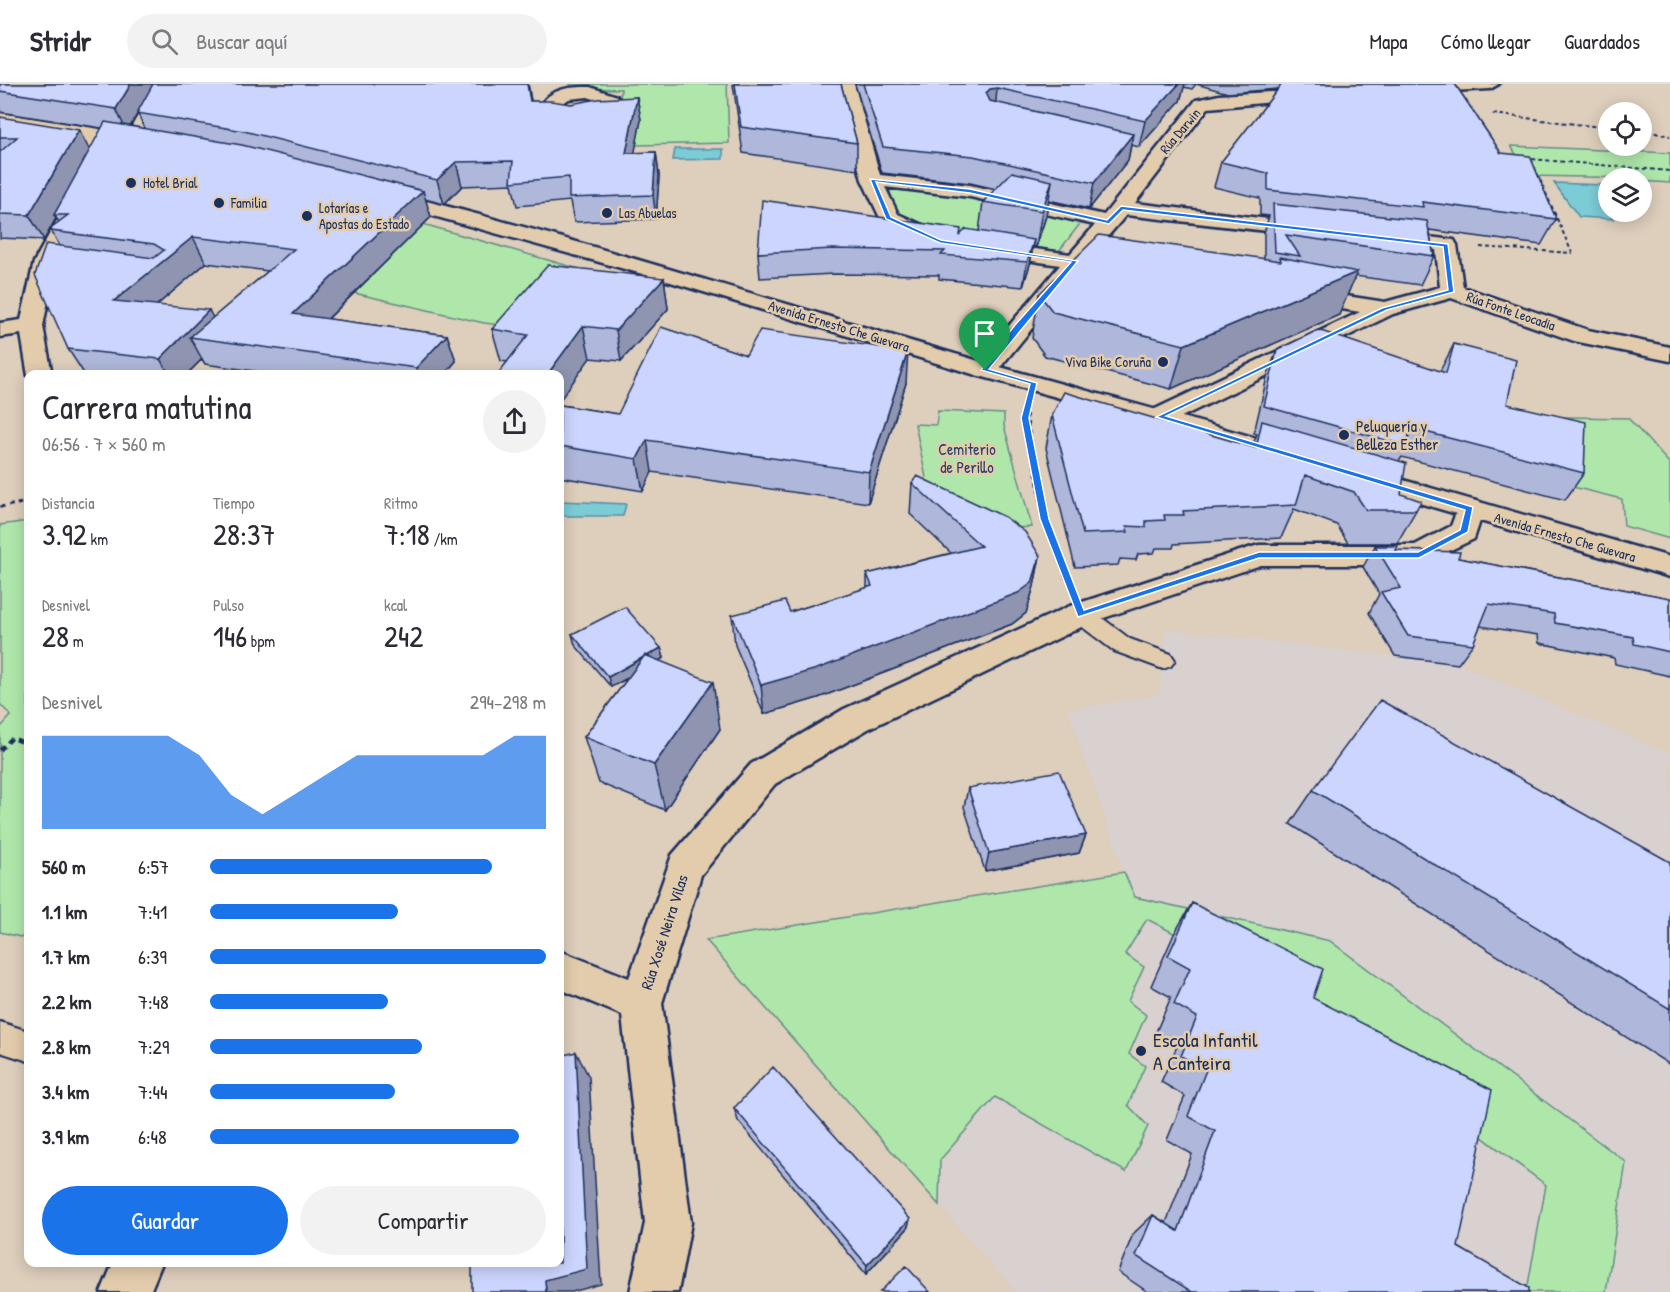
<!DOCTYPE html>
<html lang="es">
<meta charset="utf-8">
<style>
:root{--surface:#fff;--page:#f2f2f3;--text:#2b2b33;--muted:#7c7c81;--line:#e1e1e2;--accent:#1a73e8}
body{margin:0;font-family:"Patrick Hand",sans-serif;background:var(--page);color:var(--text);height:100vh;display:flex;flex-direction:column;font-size:22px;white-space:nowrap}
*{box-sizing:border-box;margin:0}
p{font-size:20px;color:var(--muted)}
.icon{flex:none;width:33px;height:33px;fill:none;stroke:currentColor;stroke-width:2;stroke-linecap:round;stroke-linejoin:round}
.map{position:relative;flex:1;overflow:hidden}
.side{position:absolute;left:24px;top:286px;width:540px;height:897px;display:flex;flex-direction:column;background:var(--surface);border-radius:12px;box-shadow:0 3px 15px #0003}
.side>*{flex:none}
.tools{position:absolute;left:1598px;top:18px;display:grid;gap:12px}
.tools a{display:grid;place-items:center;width:54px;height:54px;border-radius:50%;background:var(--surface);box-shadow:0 3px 15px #0003;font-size:30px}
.pin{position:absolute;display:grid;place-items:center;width:51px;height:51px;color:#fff;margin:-62px -26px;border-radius:50% 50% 50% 0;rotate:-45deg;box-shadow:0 0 6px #0007}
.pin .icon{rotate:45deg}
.round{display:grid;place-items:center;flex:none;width:63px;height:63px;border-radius:32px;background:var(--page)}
.headline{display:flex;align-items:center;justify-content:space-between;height:102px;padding:0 18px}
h1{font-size:33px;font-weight:600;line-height:45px}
.stats{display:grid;grid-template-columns:repeat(3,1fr);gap:9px;height:102px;padding:6px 18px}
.stats div{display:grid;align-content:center}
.stats b{font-size:30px;font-weight:600}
.stats small{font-size:16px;font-weight:400}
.stats p{font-size:16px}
.chart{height:168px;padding:12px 18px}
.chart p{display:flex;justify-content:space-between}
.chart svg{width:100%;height:108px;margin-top:6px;fill:var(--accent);opacity:.7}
.primary-button{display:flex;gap:12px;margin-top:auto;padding:12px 18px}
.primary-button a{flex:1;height:69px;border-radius:36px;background:var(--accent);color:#fff;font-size:24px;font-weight:600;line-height:69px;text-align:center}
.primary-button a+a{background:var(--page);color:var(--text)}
ul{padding:0 18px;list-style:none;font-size:20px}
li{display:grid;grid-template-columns:96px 72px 1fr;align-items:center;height:45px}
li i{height:15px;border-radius:8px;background:var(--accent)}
header{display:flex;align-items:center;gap:36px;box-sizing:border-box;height:84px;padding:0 30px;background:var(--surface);border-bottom:2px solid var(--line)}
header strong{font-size:28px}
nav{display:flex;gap:33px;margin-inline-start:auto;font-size:21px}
.search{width:420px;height:54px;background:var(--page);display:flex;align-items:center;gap:15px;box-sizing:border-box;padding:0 21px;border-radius:33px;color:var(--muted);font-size:22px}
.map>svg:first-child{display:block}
.built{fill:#d9d0d0}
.green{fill:#afe7ab;stroke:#658b84;stroke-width:1.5}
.water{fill:#7bccd6;stroke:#558da6;stroke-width:1.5}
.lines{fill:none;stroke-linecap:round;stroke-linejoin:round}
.lane-casing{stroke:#1b2f5e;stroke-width:4}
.street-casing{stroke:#1b2f5e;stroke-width:5}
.secondary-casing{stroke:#1b2f5e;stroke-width:5}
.path-far2{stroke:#1b2f5e;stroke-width:2;stroke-dasharray:4 3;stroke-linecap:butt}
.path-far1{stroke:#1b2f5e;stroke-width:3;stroke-dasharray:4.5 4;stroke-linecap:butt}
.path{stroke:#1b2f5e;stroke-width:4;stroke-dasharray:6 4.5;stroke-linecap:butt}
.lane{fill:#e3ccac;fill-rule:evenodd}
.street{fill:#e3ccac;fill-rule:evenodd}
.secondary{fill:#e3ccac;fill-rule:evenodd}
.wall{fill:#afb7da;stroke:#1b2f5e;stroke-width:1.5;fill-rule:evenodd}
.shaded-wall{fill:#8f95b1;stroke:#1b2f5e;stroke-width:1.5}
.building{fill:#ccd5fd;stroke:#1b2f5e;stroke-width:1.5}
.route{fill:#1a73e8;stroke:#fff;stroke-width:1.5;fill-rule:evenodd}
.poi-dot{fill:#1b2f5e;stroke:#e3ccac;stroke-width:2}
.labels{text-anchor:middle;stroke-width:5;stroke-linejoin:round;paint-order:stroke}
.far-street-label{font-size:14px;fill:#1b2f5e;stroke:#e3ccac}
.far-poi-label{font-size:14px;fill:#1b2f5e;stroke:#e3ccac;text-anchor:start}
.poi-label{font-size:16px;fill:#1b2f5e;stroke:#e3ccac;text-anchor:start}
.park-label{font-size:16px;fill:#2a4166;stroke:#e3ccac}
.street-label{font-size:16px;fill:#1b2f5e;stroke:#e3ccac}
.near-poi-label{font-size:20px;fill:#1b2f5e;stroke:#e3ccac;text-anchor:start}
</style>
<header>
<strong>Stridr</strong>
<div class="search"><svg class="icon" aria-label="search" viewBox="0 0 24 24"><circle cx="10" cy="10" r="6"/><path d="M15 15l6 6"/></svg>Buscar aquí</div>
<nav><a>Mapa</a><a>Cómo llegar</a><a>Guardados</a></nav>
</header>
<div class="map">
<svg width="1670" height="1208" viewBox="0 0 1670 1208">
<rect width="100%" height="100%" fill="#decebc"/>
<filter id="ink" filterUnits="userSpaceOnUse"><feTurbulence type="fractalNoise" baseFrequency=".0167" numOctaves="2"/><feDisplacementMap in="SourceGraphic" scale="12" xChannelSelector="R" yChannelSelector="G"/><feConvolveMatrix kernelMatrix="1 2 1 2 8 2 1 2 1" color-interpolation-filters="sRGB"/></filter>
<g filter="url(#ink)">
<path class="built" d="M1166,545L1458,580L1670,670V1208H1016L706,856L1124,788L1068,626L1159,611Z"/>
<path class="green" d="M570,0H727L729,59L636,61L640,36L618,37L621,5L571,4Z
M1511,62L1670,69V99L1641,97V94L1529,92Z
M887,96L1086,132L1059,167L944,150L896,133Z
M423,140L579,185L528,244L484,239L354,209Z
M938,327L1004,330V342L1032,443L971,446L931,418L915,340L936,341Z
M1501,332L1628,334L1670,380V455L1624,442L1622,415L1565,401Z
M28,437V855L0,848V644L11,632L0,620V441Z
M1124,788L1135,813L1330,857L1626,1078L1606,1208H1511L1528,1201L1546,1101L1297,914L1147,835L1125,870L1144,883L1128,917L1146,931L1129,970L1145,982L1128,1021L1148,1042L1126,1088L995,1013L940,1076L939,1121L706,856Z"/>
<path class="water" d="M675,65H723V75L673,76Z
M1554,99L1603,101L1608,107V117H1599L1613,135L1579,133Z
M560,417L626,420L623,432H560Z"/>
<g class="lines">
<g class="lane-casing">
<path id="lane" d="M1081,522L1089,524L1130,555L1171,570L1175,576L1171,582L1163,585L1114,567L1073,536L1070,530L1073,524Z
M0,938L28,947V977L0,968Z"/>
</g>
<g class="street-casing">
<path id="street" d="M836,0H854L880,91L970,101L1104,131L1196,16L1219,11L1324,5L1327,9L1318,14L1208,24L1135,119L1311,140L1318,142L1322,146L1318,150L1311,152L1126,131L1090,173L1124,178L1127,183L1124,188L1116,190L1081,184L994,291L985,293L976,291L973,286L976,281L1060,181L978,169L975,164L978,159L986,158L1070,170L1095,141L970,113L885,103L898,130L938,148L941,153L938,158L930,159L882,138L862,96Z
M1405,0H1499L1490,5L1411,9L1405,8L1402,4Z
M590,3L617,12L620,16L614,29C592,42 556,48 539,24C549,4 570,3 590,3ZM588,13L601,18L600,22C587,29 570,34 557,23L569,15Z
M0,40L107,57L116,63L56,178L43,242L52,291L28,292L21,250L0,253V239L21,236L34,178L95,67L0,52Z
M1386,148L1454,156L1457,161L1463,203L1588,246L1670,263V277L1574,257L1451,214L1393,230L1169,339L1160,341L1151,339L1147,333L1151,327L1360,228L1293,217L1290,212L1293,207L1301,205L1385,218L1440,203L1436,166L1378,159L1375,154L1378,149Z
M1470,416L1480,418L1484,425L1474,455L1419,481H1261L1092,538L868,645L775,700L701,791L662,919L691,1139L678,1208H630L645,1139L622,931L560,905V867L629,894L672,771L751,680L844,625L1070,522L1249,464L1259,461H1415L1451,442L1460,418Z
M113,1179H162L150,1208H101Z"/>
</g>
<g class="secondary-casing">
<path id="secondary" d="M0,29L143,52L152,58L143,64L0,39Z
M383,106C589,157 790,223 993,281C1097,310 1201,337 1304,368L1308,374L1304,380L1294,383L1151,339L976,291L664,196L376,116L373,112L376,108Z
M1358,383L1670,473V493L1348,398L1344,392L1348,386Z"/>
</g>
<path class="path-far2" d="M1493,30L1608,44
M1641,46L1670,52
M1480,163L1572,169L1531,75L1670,87"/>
<path class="path-far1" d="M1026,330L1044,435L1050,452
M0,423L28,418"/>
<path class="path" d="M1050,450L1069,499
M0,666L12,654L28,660"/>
<use href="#lane" class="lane"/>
<use href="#street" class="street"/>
<use href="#secondary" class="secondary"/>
</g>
<path class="wall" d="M0,0H528L531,17L571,20L637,13L641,36L634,69L656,68L659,92L656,135L574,138L570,117L517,122L512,100L462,102L444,120L425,115L431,133L328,235L447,251L456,277L444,291H282L205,280L202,275L186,291H85L68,265L60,162L51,147L59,138L56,134L44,156L0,154V33L90,66L102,44L0,28ZM138,30L145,45L131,42ZM206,179L268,187L213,234L157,221Z
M733,0H841L857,59V86L743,69Z
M855,0H1455L1501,69L1556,135L1541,161L1429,146L1434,172L1420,201L1355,192L1339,231L1171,305L1045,272L1032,254L1039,210L1264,175V149L1269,132L1260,131V114L1214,103L1221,78L1276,8L1277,5L1228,9L1196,0L1192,5L1184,3L1180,17L1139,63L1131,61L1128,76L1089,125L1048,116L1046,132L1036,163L1033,162L1030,180L1023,203L939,195V191L833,190L760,194L758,169L960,151L979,147L983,118L996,105L970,99L882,89Z
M664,194L668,225L621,277L590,274L508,278L501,277L492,245Z
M1454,260L1507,320L1584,389L1565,416L1402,373L1399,377L1401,410L1416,426L1397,459H1348L1337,441L1294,425L1281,454L1174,460L1173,464H1156L1154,469L1138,470L1136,476L1120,475L1118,481L1075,483L1046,364L1052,331L1252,363L1257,350L1254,349L1267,293L1277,266L1440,287Z
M746,271L906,299L868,419L652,388L643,407L560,393V321L618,330Z
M912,399L1040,472L1034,502L1026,529L1012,540L818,614L764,630L735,561L732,531L790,528L867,504V490L951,469L910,430Z
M1375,462L1396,466L1458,474L1670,514V592L1615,580L1614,574L1539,559L1538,551L1480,542L1473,560L1458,580L1395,572L1369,529L1379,510L1363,483Z
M572,550L661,564L664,574L659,576L720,645L665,726L599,699L584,653L628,594L611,603L575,561Z
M968,704L1086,751L1079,769L985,787L964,723Z
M1313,706L1670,778V981L1290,740Z
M1192,819L1313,914L1458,1163L1529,1208H1148L1118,1188L1133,1150L1153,1131L1166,1139L1192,1070L1167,1056L1185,1012L1161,998L1178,960L1156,948L1171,913L1151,902L1174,850Z
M734,1024L910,1135L907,1145L866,1190L738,1037Z"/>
<path class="shaded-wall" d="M131,0H154L127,48L116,25Z
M527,0H528L535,40L530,17Z
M1179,0H1185L1180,17L1139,63L1145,37Z
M997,4L995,29L986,9L990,5Z
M637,13L641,36L630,93L626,69Z
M79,46L91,69L54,131L56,134L44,156L29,131Z
M1133,50L1128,76L1089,125L1094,99Z
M656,68L659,92L656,135L653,111Z
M456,78L462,102L444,120L437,96Z
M1052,97L1046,132L1036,163L1042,127Z
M423,107L431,133L305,257L293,230Z
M193,153L206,179L130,244L114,217Z
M1034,156L1030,180L1023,203L1027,178Z
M1357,188L1339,231L1171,305L1184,261Z
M664,194L668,225L621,277L616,246Z
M209,226L223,253H190L202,275L186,291H170L160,275Z
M583,242L590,274L560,316V291H547Z
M447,251L456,277L444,291H418L416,284Z
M908,267L906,299L868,419L869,388Z
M647,356L652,388L643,407L637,375Z
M1040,472L1034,502L1026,529L1012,540L818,614L764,630L761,601Z
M661,564L664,574L611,603L608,593Z
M713,598L720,645L665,726L654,681Z
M1086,751L1079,769L985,787L989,769Z
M576,968L589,993L601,1200L572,1208H546L545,1196Z
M910,1135L907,1145L866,1190L867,1181Z"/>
<path class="building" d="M0,0H131L116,25L0,7Z
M153,0H527L530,17H551L571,20L597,15L637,13L626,69L656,68L653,111L569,114V93L511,98L513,77L456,78L437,96L244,47L137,29Z
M735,0H841L857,59L741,43Z
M863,0H1179L1145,37L997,4L990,5L986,9L990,17L1133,50L1094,99L973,72L883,63Z
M1282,0H1455L1501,69L1530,72L1556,135L1422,118L1423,123L1268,106V89L1221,78Z
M0,33L79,46L29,131L0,130V68L17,53H0Z
M105,38L242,61L423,107L293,230L447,251L416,284L190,253L294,165L193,153L114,217L209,226L160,275L68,265L35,191L46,160L154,174L164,166L154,160L51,147L52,143L68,131H54Z
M1012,88L1052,97L1042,127L983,118Z
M762,116L961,145L960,151L966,145L1034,156L1027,178L941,171L945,167L833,165L758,169Z
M1273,120L1427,137L1434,172L1286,151L1300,172L1275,168Z
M1099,151L1281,177L1280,173L1357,188L1184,261L1053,228L1039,210Z
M548,181L664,194L616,246L583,242L547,291H497L528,251L492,245Z
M661,243L746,271L760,246L908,267L869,388L647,356L637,375L560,362V321L618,330Z
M1318,246L1446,289L1454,260L1516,276L1507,320L1586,338L1584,389L1410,344L1407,362L1264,322L1277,266Z
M1064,308L1256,364L1262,337L1406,379L1401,410L1421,417L1416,426H1366L1354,408L1305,391L1296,421L1183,427L1184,431H1164L1165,436L1146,437V443L1126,442L1128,448L1083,450L1052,331Z
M917,392L1005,433L1025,448L1040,472L1032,499L1018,509L817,585L761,601L732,531L785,517L790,528L872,502L867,490L981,462L912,399Z
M1375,462H1398L1396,466L1460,468L1458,474L1670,514V568L1634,560L1633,553L1555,539L1554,530L1489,520L1473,560L1408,552L1381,508L1401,504Z
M625,523L661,564L647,572L645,571L642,574L608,593L572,550Z
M645,571L713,598L654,681L584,653Z
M1380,616L1670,778V925L1313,706Z
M1059,687L1086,751L989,769L968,704Z
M1192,819L1323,885L1313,914L1492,1006L1458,1163L1529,1204V1208H1192L1136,1172L1153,1131L1178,1147L1215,1047L1188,1032L1206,986L1181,972L1197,933L1174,920L1190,884L1168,872Z
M576,968L587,1185L545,1196L546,1208H472V1179H560V972Z
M773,983L910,1135L867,1181L734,1024Z
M906,1182L930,1208H880Z"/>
</g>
<path class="route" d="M870,95L970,105L1107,136L1121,122L1448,160L1454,208L1387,226L1166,332L1473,423L1468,448L1419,474H1259L1078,533L1040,435L1021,334L1030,300L981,286L1015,241L1071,178L940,159L886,135ZM876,98L970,109L1109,140L1123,126L1443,163L1448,206L1382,224L1156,333L1465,426L1460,446L1418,468H1259L1084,526L1049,435L1029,334L1037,299L989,285L1078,177L941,156L891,133Z"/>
<g class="poi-dot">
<circle cx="131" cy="99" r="6"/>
<circle cx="219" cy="119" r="6"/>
<circle cx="607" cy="129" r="6"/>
<circle cx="307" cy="132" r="6"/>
<circle cx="1163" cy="278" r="6"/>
<circle cx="1344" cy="351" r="6"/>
<circle cx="1141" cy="967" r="6"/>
</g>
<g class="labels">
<g class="far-street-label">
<text transform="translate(1180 47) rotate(-50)" y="5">Rúa Darwin</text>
<text transform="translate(1511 227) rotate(19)" y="5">Rúa Fonte Leocadia</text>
<text transform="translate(839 242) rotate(17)" y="5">Avenida Ernesto Che Guevara</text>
<text transform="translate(1565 453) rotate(16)" y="5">Avenida Ernesto Che Guevara</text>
</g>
<g class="far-poi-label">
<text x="143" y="104">Hotel Brial</text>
<text x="231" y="124">Familia</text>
<text x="319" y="129">Lotarías e<tspan x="319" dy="16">Apostas do Estado</tspan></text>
<text x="619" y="134">Las Abuelas</text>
<text x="1151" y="283" text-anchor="end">Viva Bike Coruña</text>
</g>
<g class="poi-label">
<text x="1356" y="348">Peluquería y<tspan x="1356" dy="18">Belleza Esther</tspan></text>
</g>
<g class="park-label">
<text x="967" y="371">Cemiterio<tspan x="967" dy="18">de Perillo</tspan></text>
</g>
<g class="street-label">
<text transform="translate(664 848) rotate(-72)" y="6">Rúa Xosé Neira Vilas</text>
</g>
<g class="near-poi-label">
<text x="1153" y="963">Escola Infantil<tspan x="1153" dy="23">A Canteira</tspan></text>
</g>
</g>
</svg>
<div class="tools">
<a><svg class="icon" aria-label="locate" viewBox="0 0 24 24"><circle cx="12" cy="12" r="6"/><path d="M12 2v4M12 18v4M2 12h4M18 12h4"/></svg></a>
<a><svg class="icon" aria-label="layers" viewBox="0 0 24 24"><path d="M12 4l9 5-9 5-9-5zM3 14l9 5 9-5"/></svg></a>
</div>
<div class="pin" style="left:985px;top:286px;background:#1e9e55"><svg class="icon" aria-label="arrive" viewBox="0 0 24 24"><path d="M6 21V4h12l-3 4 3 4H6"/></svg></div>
<section class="side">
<div class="headline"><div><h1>Carrera matutina</h1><p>06:56 · 7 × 560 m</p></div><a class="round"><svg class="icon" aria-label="share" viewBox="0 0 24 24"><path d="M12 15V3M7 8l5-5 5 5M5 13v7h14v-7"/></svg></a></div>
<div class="stats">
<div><p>Distancia</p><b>3.92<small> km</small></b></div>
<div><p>Tiempo</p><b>28:37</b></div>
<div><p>Ritmo</p><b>7:18<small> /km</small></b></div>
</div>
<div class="stats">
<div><p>Desnivel</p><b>28<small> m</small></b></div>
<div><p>Pulso</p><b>146<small> bpm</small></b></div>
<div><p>kcal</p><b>242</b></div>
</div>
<div class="chart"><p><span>Desnivel</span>294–298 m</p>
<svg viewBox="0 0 160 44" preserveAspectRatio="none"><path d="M0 44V6L10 6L20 6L30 6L40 6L50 14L60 30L70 38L80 30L90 22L100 14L110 14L120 14L130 14L140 14L150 6L160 6V44z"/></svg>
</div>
<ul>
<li><b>560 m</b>6:57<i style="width:84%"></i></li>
<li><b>1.1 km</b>7:41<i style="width:56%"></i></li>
<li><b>1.7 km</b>6:39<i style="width:100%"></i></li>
<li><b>2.2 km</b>7:48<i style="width:53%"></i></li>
<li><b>2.8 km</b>7:29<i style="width:63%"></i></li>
<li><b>3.4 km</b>7:44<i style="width:55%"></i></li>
<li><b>3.9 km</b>6:48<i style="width:92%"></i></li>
</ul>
<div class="primary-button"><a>Guardar</a><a>Compartir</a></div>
</section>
</div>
